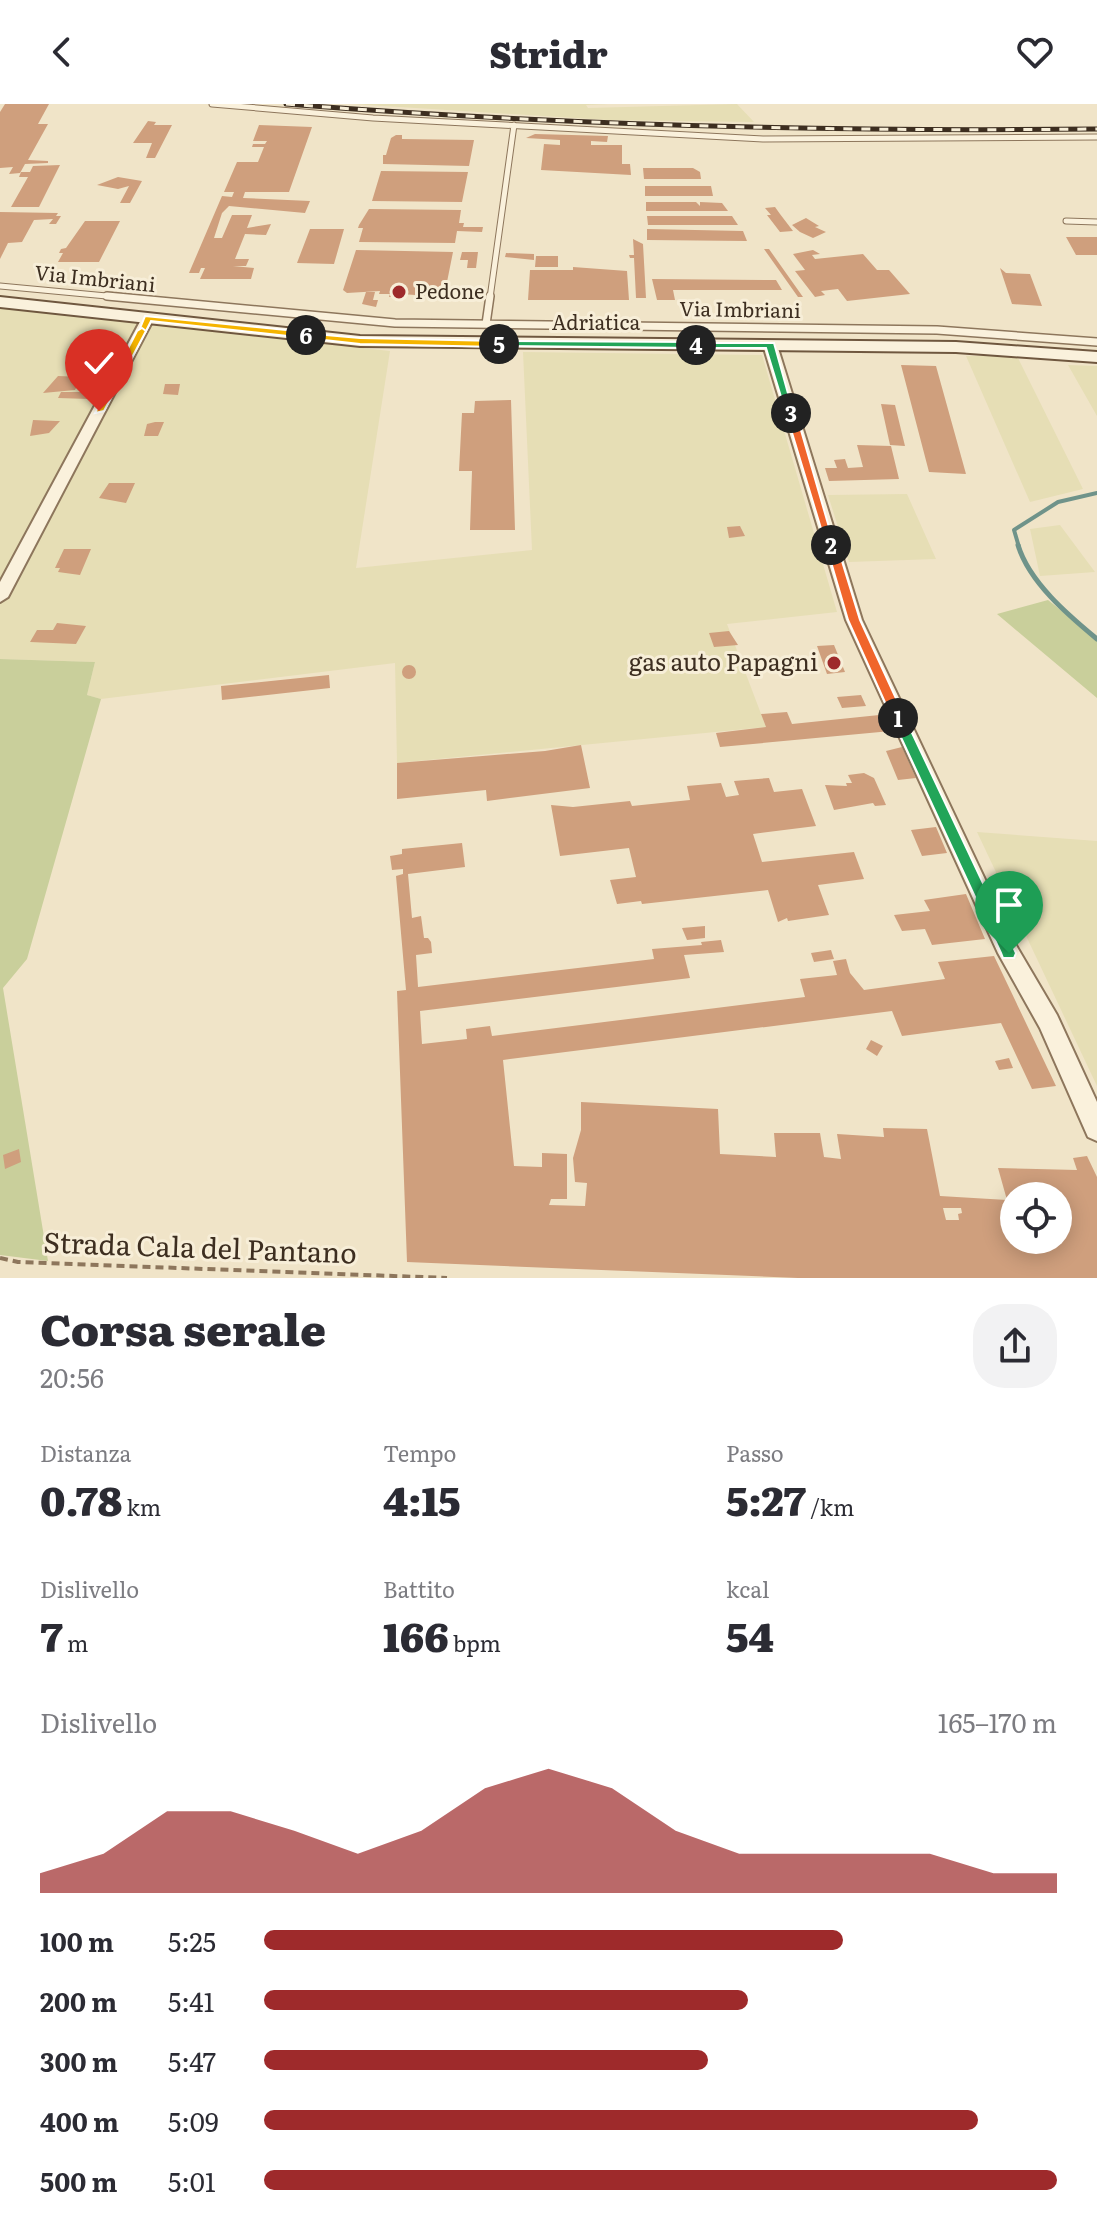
<!DOCTYPE html>
<html lang="it">
<meta charset="utf-8">
<style>
:root{--surface:#fff;--page:#f2f2f3;--text:#2b2b33;--muted:#7c7c81;--accent:#9e2a2b}
body{margin:0;font-family:Literata,serif;background:var(--page);color:var(--text);height:100vh;display:flex;flex-direction:column;font-size:30px;white-space:nowrap}
*{box-sizing:border-box;margin:0}
p{font-size:26px;color:var(--muted)}
.icon{flex:none;width:44px;height:44px;fill:none;stroke:currentColor;stroke-width:2;stroke-linecap:round;stroke-linejoin:round}
.map{position:relative;height:1174px;overflow:hidden}
.details{display:flex;flex-direction:column;background:var(--surface);flex:1}
.details>*{flex:none}
.fabs{position:absolute;left:1000px;top:1078px;display:grid;gap:16px}
.fabs a{display:grid;place-items:center;width:72px;height:72px;border-radius:50%;background:var(--surface);box-shadow:0 4px 20px #0003;font-size:40px}
.pin{position:absolute;display:grid;place-items:center;width:68px;height:68px;color:#fff;margin:-82px -34px;border-radius:50% 50% 50% 0;rotate:-45deg;box-shadow:0 0 8px #0007}
.pin .icon{rotate:45deg}
.km{position:absolute;width:40px;height:40px;margin:-20px;border-radius:50%;background:#222;color:#fff;font-size:22px;line-height:40px;text-align:center}
.round{display:grid;place-items:center;flex:none;width:84px;height:84px;border-radius:32px;background:var(--page)}
.headline{display:flex;align-items:center;justify-content:space-between;height:136px;padding:0 40px}
h1{font-size:44px;font-weight:800;line-height:60px}
.metrics{display:grid;grid-template-columns:repeat(3,1fr);gap:12px;height:136px;padding:8px 40px}
.metrics div{display:grid;align-content:center}
.metrics b{font-size:40px;font-weight:800}
.metrics small{font-size:22px;font-weight:400}
.metrics p{font-size:22px}
.chart{height:224px;padding:16px 40px}
.chart p{display:flex;justify-content:space-between}
.chart svg{width:100%;height:144px;margin-top:8px;fill:var(--accent);opacity:.7}
ul{padding:0 40px;list-style:none;font-size:26px}
li{display:grid;grid-template-columns:128px 96px 1fr;align-items:center;height:60px}
li i{height:20px;border-radius:10px;background:var(--accent)}
header{display:flex;justify-content:space-between;align-items:center;height:104px;padding:0 40px;background:var(--surface);font-size:36px;font-weight:800}
.map>svg:first-child{display:block}
.farmland{fill:#e6deb5}
.green{fill:#c9cf9b}
.lines{fill:none;stroke-linecap:round;stroke-linejoin:round}
.stream-far1{stroke:#6f938a;stroke-width:4}
.stream{stroke:#6f938a;stroke-width:5}
.building{fill:#cf9f7d;fill-rule:evenodd}
.lane-far1-casing{stroke:#8d765c;stroke-width:7}
.lane-casing{stroke:#8d765c;stroke-width:10}
.street-casing{stroke:#8d765c;stroke-width:4}
.secondary-casing{stroke:#6f573f;stroke-width:4}
.path{stroke:#8d765c;stroke-width:4;stroke-dasharray:8 5;stroke-linecap:butt}
.lane-far1{stroke:#faf1dc;stroke-width:5}
.lane{stroke:#faf1dc;stroke-width:7}
.street{fill:#faf1dc;fill-rule:evenodd}
.secondary{fill:#faf1dc;fill-rule:evenodd}
.rail-casing{stroke:#3d2e20;stroke-width:5}
.rail{stroke:#f7eed8;stroke-width:3;stroke-dasharray:9;stroke-linecap:butt}
.split-1{fill:#22a559;stroke:#fff;stroke-width:2}
.split-2{fill:#f0652b;stroke:#fff;stroke-width:2}
.split-3{fill:#f0652b;stroke:#fff;stroke-width:2}
.split-4{fill:#22a559;stroke:#fff;stroke-width:2}
.split-5{fill:#22a559;stroke:#fff;stroke-width:2}
.split-6{fill:#f5b400;stroke:#fff;stroke-width:2}
.split-7{fill:#f5b400;stroke:#fff;stroke-width:2}
.split-8{fill:#f5b400;stroke:#fff;stroke-width:2}
.poi-dot{fill:#9e2a2b;stroke:#f7eed8;stroke-width:3}
.labels{text-anchor:middle;stroke-width:6;stroke-linejoin:round;paint-order:stroke}
.far-street-label{font-size:20px;fill:#3d2e20;stroke:#f7eed8}
.far-poi-label{font-size:20px;fill:#3d2e20;stroke:#f7eed8;text-anchor:start}
.poi-label{font-size:24px;fill:#3d2e20;stroke:#f7eed8;text-anchor:end}
.near-street-label{font-size:28px;fill:#3d2e20;stroke:#f7eed8}
</style>
<header><svg class="icon" aria-label="back" viewBox="0 0 24 24"><path d="M15 5l-7 7 7 7"/></svg>Stridr<svg class="icon" aria-label="heart" viewBox="0 0 24 24"><path d="M12 20l-8-8c-3-5 5-10 8-4 3-6 11-1 8 4z"/></svg></header>
<div class="map">
<svg width="1097" height="1174" viewBox="0 0 1097 1174">
<rect width="100%" height="100%" fill="#f0e4c8"/>
<path class="farmland" d="M352,0H608L586,1L588,4L737,0L754,18L607,16Z
M0,204L390,247L356,464L532,446L523,248L762,251L837,508L727,520L766,623L397,659L395,559L101,595L87,591L95,558L0,555Z
M966,252H1017L1083,385L1030,398Z
M1068,261L1097,262V312Z
M907,390L936,455L849,458L828,391Z
M1060,421L1095,468L1040,472L1030,425Z
M977,728L1097,737V982Z"/>
<path class="green" d="M1048,496L1097,535V594L997,510Z
M0,555L95,558L87,591L101,595L27,855L3,884L48,1157L0,1151Z"/>
<g class="lines">
<path class="stream-far1" d="M1019,443L1014,426L1058,398L1097,389"/>
<path class="stream" d="M1018,441C1029,478 1068,511 1097,535"/>
</g>
<path class="building" d="M5,0H49L38,20H48L28,56L48,57V59L25,60L20,69L9,70L13,63L0,64V8Z
M148,17L156,18L154,21H172L155,54H146L152,39H133Z
M259,21L312,23L289,88H245L243,94L310,97L305,109L229,102L222,109L214,134H222L232,111H252L247,124L271,120L266,131L245,130L235,155H249L246,162H233L254,164L251,175H200L205,164H201L199,169H189L222,92L232,93L234,88H224L237,58H258L264,43H252L253,40H265L267,37H253Z
M535,30L608,32L607,38L591,37V41H622V60H630L631,71L541,66L544,40L560,41V36L526,34Z
M396,31H402V35L474,36L469,62L383,60V51H386L391,34Z
M60,61L39,103H11L28,73H19L21,68H30L33,62Z
M643,64H693L700,68L701,75H644Z
M381,67L468,68L462,98L372,97Z
M118,73L142,77L130,99H120L129,82L118,85L97,81Z
M645,82H711L713,92H645Z
M646,98H696L700,102V98L722,99L728,107H646Z
M775,103L780,110L793,127L780,128L767,111H771L765,104Z
M369,105L461,106L459,119H464L463,123H483L482,128L457,127L455,139L359,138L363,124H358L359,121Z
M0,108L58,109L56,112H61L56,120H49L53,115L34,116L22,138L8,139L0,155Z
M647,112H732L738,121H648Z
M806,114L819,122L815,123L826,128L813,134L800,128L792,121Z
M85,117H120L99,158H58L63,149H59L61,145L66,144Z
M310,125H344L334,160L297,159Z
M647,125L743,127L747,137L647,136Z
M1066,133H1097V151H1076Z
M633,135L643,140L646,194H636L634,154H630L629,151H634Z
M764,145H769L803,193H798Z
M356,146L453,148L444,193L401,190L400,193H389L390,190H379L380,187L347,189L343,186Z
M813,146L820,150L812,151L815,155L863,150L877,166H889L910,190L847,197L838,185L821,187L825,191L815,193L795,167L805,166L793,150Z
M462,148H478L476,164H467L468,156H460Z
M506,149L534,150V156L505,153Z
M536,152H558V163H535Z
M573,163L627,167L629,196H528L530,166H573Z
M1000,164L1006,169L1030,170L1042,202L1012,200Z
M652,175L776,176L782,186H673L675,196H657Z
M366,188H375L373,196H378L376,203L362,200Z
M901,261L936,262L966,370L929,368Z
M58,272L82,273L75,286L43,289Z
M165,280H180L178,291L163,290Z
M61,288H93L89,295L58,294Z
M511,296L515,426H470L472,367H459L462,309H474L475,297Z
M881,300L895,301L905,342L890,341Z
M33,316L56,317H60L49,329L30,332Z
M155,318H164L158,332H144L147,320Z
M857,341L891,342L899,375L829,377L825,364H837L834,356L845,355L848,364L863,363Z
M109,379H135L126,399L99,394Z
M740,422L745,432L729,434L727,423Z
M64,445H91L80,471L58,468L60,464H55Z
M57,519L86,522L76,540L30,538L37,526H53Z
M729,527L738,541L714,543L709,529Z
M834,541L845,568L827,570L817,542Z
M808,554L814,567L791,569L789,562L780,563L777,556Z
M402 568a7 7 0 1 1 14 0a7 7 0 1 1-14 0Z
M329,571L330,584L222,596L221,582Z
M861,591L866,602L842,604L837,593Z
M787,608L792,620L889,610L895,623L891,627L720,643L716,629L766,623L761,610Z
M581,641L590,684L487,697L486,686L397,695V659L545,647Z
M902,643L916,674L898,676L886,647Z
M864,669L874,674L886,701L875,702L873,699L834,706L825,681L847,682L846,679H852L848,671Z
M769,674L774,688L802,685L816,722L753,730L762,758L854,748L864,775L818,781L829,811L788,817L787,814L778,818L768,786L642,800L641,797L617,800L610,776L636,773L629,744L560,752L551,701L573,703L630,697L632,702L690,696L687,682L721,679L726,693L739,691L734,677Z
M936,723L947,749L922,752L911,726Z
M462,739L465,763L408,770L412,814L421,812L424,834H428L431,838L432,849L416,851L418,883L654,855L652,845L702,841L701,838L721,836L724,848L684,851L690,874L420,907L422,940L467,935L466,925L490,922L492,932L805,893L800,875L837,871L833,857L846,855L850,869L864,886L945,875L938,858L994,852L1056,982L1032,985L1001,919L902,932L892,907L503,956L514,1062L542,1063V1049L567,1050V1095H551L549,1101L585,1102L587,1079L575,1078L573,1054L581,1026V998L718,1005L720,1050L776,1053L774,1029H820L824,1053L841,1055L837,1030L884,1033L883,1024L927,1025L940,1092L1007,1096L998,1064L1077,1066L1073,1054L1087,1052L1097,1073V1174H798L407,1158L397,887L406,886L396,772L403,770V765L392,766L390,752L402,750V745ZM1014,1092H1058V1136H1014ZM943,1104H961L962,1109L958,1110L959,1116H946Z
M966,790L985,835L932,841L925,825L902,827L894,811L930,807L924,796Z
M705,822V834L687,836L682,824Z
M831,846L834,855L814,858L811,849Z
M871,936L883,942L877,952L866,945Z
M1009,954L1013,964L999,966L995,957Z
M19,1045L21,1058L5,1065L3,1051Z"/>
<g class="lines">
<g class="lane-far1-casing">
<path id="lane-far1" d="M212,0L373,14L763,35L1097,33
M1066,117L1097,118
M0,182L128,194
M490,194L514,21"/>
</g>
<g class="lane-casing">
<path id="lane" d="M107,192L395,219L937,226L1097,238
M486,220L490,192"/>
</g>
<g class="street-casing">
<path id="street" d="M148,210L154,214L8,493L0,498V478L142,214Z
M770,237L777,241L862,516L1017,843L1057,911L1097,998V1037L1088,1033L1040,924L998,849L846,516L763,241Z"/>
</g>
<g class="secondary-casing">
<path id="secondary" d="M0,193L360,232L956,238L1097,248V258L956,248L360,242L0,203Z"/>
</g>
<path class="path" d="M0,1154L18,1158L447,1174"/>
<use href="#lane-far1" class="lane-far1"/>
<use href="#lane" class="lane"/>
<use href="#street" class="street"/>
<use href="#secondary" class="secondary"/>
<g class="rail-casing">
<path id="rail" d="M286,0C556,21 826,28 1097,25"/>
</g>
<use href="#rail" class="rail"/>
</g>
<path class="split-1" d="M898,609L905,614L1016,849L1014,854H1003L1001,849L892,614Z"/>
<path class="split-2" d="M831,438L837,441L860,516L905,614L903,617H894L892,614L848,516L826,441Z"/>
<path class="split-3" d="M791,306L796,309L835,444L826,441L786,309Z"/>
<path class="split-4" d="M693,239H774L794,311L786,309L766,244H696Z"/>
<path class="split-5" d="M499,237L696,238L701,241L696,244L496,242Z"/>
<path class="split-6" d="M303,229L360,234L499,237L504,240L499,243L360,240L306,234Z"/>
<path class="split-7" d="M145,212L306,228L311,231L306,234L151,217L145,229H138Z"/>
<path class="split-8" d="M142,224L146,227L104,307L95,309L137,227Z"/>
<g class="poi-dot">
<circle cx="399" cy="188" r="8"/>
<circle cx="834" cy="559" r="8"/>
</g>
<g class="labels">
<g class="far-street-label">
<text transform="translate(95 175) rotate(6)" y="7">Via Imbriani</text>
<text transform="translate(740 206) rotate(1)" y="7">Via Imbriani</text>
<text x="596" y="226">Adriatica</text>
</g>
<g class="far-poi-label">
<text x="415" y="195">Pedone</text>
</g>
<g class="poi-label">
<text x="818" y="567">gas auto Papagni</text>
</g>
<g class="near-street-label">
<text transform="translate(200 1144) rotate(2)" y="10">Strada Cala del Pantano</text>
</g>
</g>
</svg>
<div class="fabs">
<a><svg class="icon" aria-label="locate" viewBox="0 0 24 24"><circle cx="12" cy="12" r="6"/><path d="M12 2v4M12 18v4M2 12h4M18 12h4"/></svg></a>
</div>
<div class="pin" style="left:1009px;top:849px;background:#1e9e55"><svg class="icon" aria-label="arrive" viewBox="0 0 24 24"><path d="M6 21V4h12l-3 4 3 4H6"/></svg></div>
<div class="pin" style="left:99px;top:307px;background:#d93025"><svg class="icon" aria-label="check" viewBox="0 0 24 24"><path d="M5 12l5 5 9-10"/></svg></div>
<b class="km" style="left:898px;top:614px">1</b>
<b class="km" style="left:831px;top:441px">2</b>
<b class="km" style="left:791px;top:309px">3</b>
<b class="km" style="left:696px;top:241px">4</b>
<b class="km" style="left:499px;top:240px">5</b>
<b class="km" style="left:306px;top:231px">6</b>
</div>
<section class="details">
<div class="headline"><div><h1>Corsa serale</h1><p>20:56</p></div><a class="round"><svg class="icon" aria-label="share" viewBox="0 0 24 24"><path d="M12 15V3M7 8l5-5 5 5M5 13v7h14v-7"/></svg></a></div>
<div class="metrics">
<div><p>Distanza</p><b>0.78<small> km</small></b></div>
<div><p>Tempo</p><b>4:15</b></div>
<div><p>Passo</p><b>5:27<small> /km</small></b></div>
</div>
<div class="metrics">
<div><p>Dislivello</p><b>7<small> m</small></b></div>
<div><p>Battito</p><b>166<small> bpm</small></b></div>
<div><p>kcal</p><b>54</b></div>
</div>
<div class="chart"><p><span>Dislivello</span>165–170 m</p>
<svg viewBox="0 0 160 44" preserveAspectRatio="none"><path d="M0 44V38L10 32L20 19L30 19L40 25L50 32L60 25L70 12L80 6L90 12L100 25L110 32L120 32L130 32L140 32L150 38L160 38V44z"/></svg>
</div>
<ul>
<li><b>100 m</b>5:25<i style="width:73%"></i></li>
<li><b>200 m</b>5:41<i style="width:61%"></i></li>
<li><b>300 m</b>5:47<i style="width:56%"></i></li>
<li><b>400 m</b>5:09<i style="width:90%"></i></li>
<li><b>500 m</b>5:01<i style="width:100%"></i></li>
</ul>
</section>
